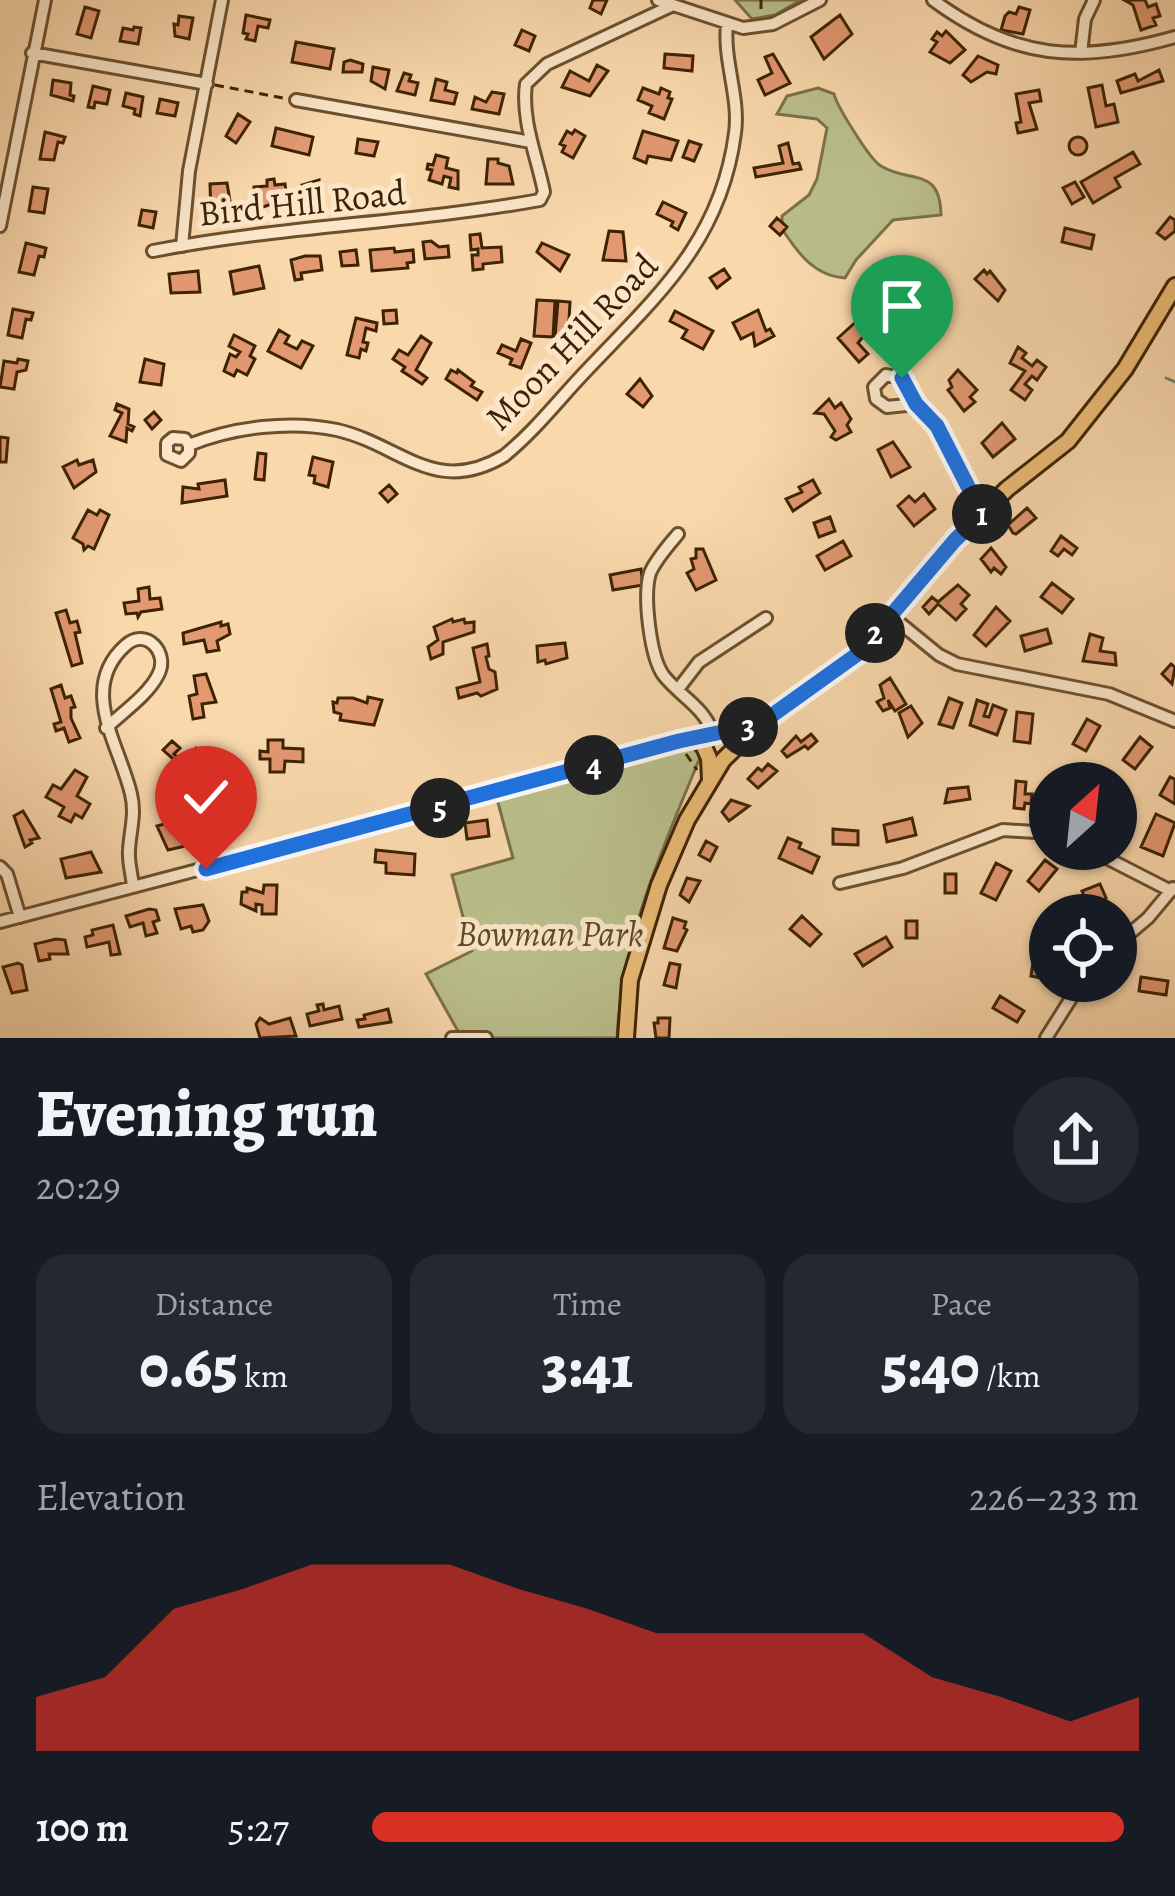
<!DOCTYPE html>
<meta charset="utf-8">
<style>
:root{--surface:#171b24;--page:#242831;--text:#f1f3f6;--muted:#9ea1a6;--accent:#d93025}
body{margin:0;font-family:Alegreya,serif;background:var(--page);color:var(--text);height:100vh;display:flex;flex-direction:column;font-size:45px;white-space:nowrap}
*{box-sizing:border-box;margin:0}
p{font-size:39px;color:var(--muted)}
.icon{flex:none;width:66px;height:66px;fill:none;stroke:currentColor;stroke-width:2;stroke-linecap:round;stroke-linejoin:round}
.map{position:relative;height:1038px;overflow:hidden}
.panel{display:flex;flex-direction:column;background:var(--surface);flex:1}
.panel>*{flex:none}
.needle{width:78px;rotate:27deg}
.buttons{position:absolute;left:1029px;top:762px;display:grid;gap:24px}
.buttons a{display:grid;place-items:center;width:108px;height:108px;border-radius:50%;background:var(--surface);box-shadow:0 3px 9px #0004;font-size:60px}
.pin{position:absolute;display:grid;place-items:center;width:102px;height:102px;color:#fff;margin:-123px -51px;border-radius:50% 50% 50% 0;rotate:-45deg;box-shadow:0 0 12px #0007}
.pin .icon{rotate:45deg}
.km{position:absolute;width:60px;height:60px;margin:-30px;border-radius:50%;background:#222;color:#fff;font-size:33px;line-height:60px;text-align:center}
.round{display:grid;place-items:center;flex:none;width:126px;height:126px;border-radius:63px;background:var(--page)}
.summary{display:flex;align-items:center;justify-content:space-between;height:204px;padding:0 36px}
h1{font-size:66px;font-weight:800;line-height:90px}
.figures{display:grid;grid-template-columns:repeat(3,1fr);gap:18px;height:204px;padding:12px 36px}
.figures div{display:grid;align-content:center;border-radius:30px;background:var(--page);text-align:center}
.figures b{font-size:60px;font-weight:800}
.figures small{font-size:33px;font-weight:400}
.figures p{font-size:33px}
.chart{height:336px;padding:24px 36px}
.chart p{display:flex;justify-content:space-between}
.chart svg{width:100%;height:216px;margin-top:12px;fill:var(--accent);opacity:.7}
ul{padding:0 36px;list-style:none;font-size:39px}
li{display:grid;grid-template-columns:192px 144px 1fr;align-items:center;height:90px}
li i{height:30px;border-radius:15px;background:var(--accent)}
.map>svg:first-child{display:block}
.green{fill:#babf8c;stroke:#7c7148;stroke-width:3}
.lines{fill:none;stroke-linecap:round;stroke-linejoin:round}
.stream{stroke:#787e64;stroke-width:3}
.building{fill:#e29871;stroke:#3d2304;stroke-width:3}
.minor-casing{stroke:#6c502e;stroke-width:16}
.major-casing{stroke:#3d2304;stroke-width:20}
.path{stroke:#3d2304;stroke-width:3;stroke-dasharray:9 6;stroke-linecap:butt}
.minor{stroke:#fbe6c9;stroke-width:10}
.major{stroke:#ecbc76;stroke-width:14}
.route-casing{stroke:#fff;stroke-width:24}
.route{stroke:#1a73e8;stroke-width:15}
.labels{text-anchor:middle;stroke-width:10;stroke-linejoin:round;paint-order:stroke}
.street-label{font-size:36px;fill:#3d2304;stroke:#fbe6c9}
.park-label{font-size:36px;font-style:italic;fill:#5c4a26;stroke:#fbe6c9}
</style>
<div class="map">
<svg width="1175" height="1038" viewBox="0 0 1175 1038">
<rect width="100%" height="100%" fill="#f9d8ac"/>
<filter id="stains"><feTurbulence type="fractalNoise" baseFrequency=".00167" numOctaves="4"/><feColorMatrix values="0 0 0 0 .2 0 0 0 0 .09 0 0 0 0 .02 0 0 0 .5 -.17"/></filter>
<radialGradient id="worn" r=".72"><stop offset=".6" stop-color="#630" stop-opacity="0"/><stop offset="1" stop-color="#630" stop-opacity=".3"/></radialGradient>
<path class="green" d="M735,0H801L775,15L752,19Z
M818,88L834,94C837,106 870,160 881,166C910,184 940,166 941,215L893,220L856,260L845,278C814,276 798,253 782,229V216L809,195L817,179L827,128L817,119L777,114L787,96Z
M691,747L701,755C663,848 622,936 617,1038H493L482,1032L459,1033L426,974L472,951L452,875L513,858L497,799Z"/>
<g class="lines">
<path class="stream" d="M1166,378L1175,382"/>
</g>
<path class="building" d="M593,0H607L601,14L590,8Z
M1124,0H1145L1148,7L1156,4L1160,16L1153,18L1156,25L1141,30L1133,5Z
M85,7L99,11L91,38L77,34Z
M1019,7L1030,10L1023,34L1001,30L1005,16L1009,12L1016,14Z
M246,15L270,20L268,28L258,26L255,41L246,39L248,34L243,33Z
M840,15L852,34L824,59L811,37Z
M179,16L193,18L189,39L175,36L174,24L178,25Z
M134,27L141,28L138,44L120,41L123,28L133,30Z
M522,30L535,36L529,51L515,45Z
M946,31L965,50L950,63L930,52L937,42L932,39L937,32L942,36Z
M296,42L334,49L330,69L292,62Z
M665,54L693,56L692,71L664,68Z
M773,54L790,83L765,95L758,80L772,73L765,57Z
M978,56L998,65L996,74L987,72L971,82L963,75Z
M350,60L363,64L362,72H343L344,62Z
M597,65L608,71L590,96L562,87L570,71L589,81Z
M373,67L389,70L385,89L371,81Z
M1159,70L1163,81L1121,93L1117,81L1135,74L1138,81Z
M404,73L411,75L409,81L418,83L415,95L397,91Z
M436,79L447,82L445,90L457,93L454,104L431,100Z
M53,80L71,83L70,95L74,96L73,101L51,95Z
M1102,85L1106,106L1114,104L1118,122L1096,127L1088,88Z
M93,86L110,90L107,104L95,102L94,108L88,107Z
M643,88L659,94L661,88L670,92L668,98L672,99L664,119L649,113L652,106L638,100Z
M1039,90L1041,101L1029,103L1037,129L1018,133L1016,123L1021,122L1016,94Z
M492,92L504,94L499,114L472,109L475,97L486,102Z
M126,93L143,97L140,116L134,114L135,109L123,106Z
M160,99L178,103L175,116L157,113Z
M238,114L250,122L236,143L226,136Z
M276,128L313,137L309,155L272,146Z
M575,130L585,136L573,158L562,152L565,146L560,144L567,131L572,134Z
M643,131L678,141L671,160L648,156L646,163L634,158Z
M45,132L65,137L63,143L58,142L54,160L40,159Z
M1069 146a9 9 0 1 1 18 0a9 9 0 1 1-18 0Z
M358,139L378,142L374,156L356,153Z
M689,141L701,145L694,161L683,157Z
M788,143L793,164L799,163L801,169L756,177L754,168L783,163L779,146Z
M1133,152L1140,164L1115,178L1120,187L1093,203L1081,182Z
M436,155L448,158L446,168L458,171V189L449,187L451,178L444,176L442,184L429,180L432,170L427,169L428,164L433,165Z
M488,159H498V163L509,166L513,184H486Z
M274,179L275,185L285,184L287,199L257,209L254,187L267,186V180Z
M319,180V202L305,204L302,185Z
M1075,182L1084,197L1072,204L1063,188Z
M227,183L232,213L211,215L210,184Z
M33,187L48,189L44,213L29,211Z
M341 201a8 8 0 1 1 16 0a8 8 0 1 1-16 0Z
M663,202L686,213L678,230L671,226L673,222L657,214Z
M142,210L156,212L153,228L139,225Z
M1170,217L1175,220V231L1165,239L1157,233Z
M777,218L787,227L780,235L770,226Z
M1065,228L1094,235L1091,249L1062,242Z
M609,231L623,232L626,261L603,260Z
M480,234L482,248L501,247L502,262L483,264V269L473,270L472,255H478V249L471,250L470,235Z
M431,241L439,247L448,246L449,257L425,259L423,242Z
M26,243L46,248L44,257L39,256L34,275L19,272Z
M542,243L569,255L560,271L537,252Z
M394,248L395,252L413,250L414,262L407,263L408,268L372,271L370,250Z
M356,250L358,265L342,266L340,252Z
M305,256H320L322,270L301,273L302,279L295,280L291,260Z
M259,266L264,288L234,294L230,272Z
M724,269L730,278L717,288L710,278Z
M984,270L987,274L990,271L1005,290L998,301L975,279Z
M198,271L200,292L171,293L169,274Z
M537,300L555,301L553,337L534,336Z
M558,301L570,302L568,338L555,337Z
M13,309L33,313L31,320L26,319L22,338L8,335Z
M396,310L397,323L384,324L383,311Z
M758,310L766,331L770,329L774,336L755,346L753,333L741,339L733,323Z
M675,311L713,331L703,349L682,338L687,330L670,321Z
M356,318L377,323L376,331L366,328L363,342L368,343L366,351L361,349L359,358L347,355Z
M859,319L869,329L858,343L868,354L859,362L838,338Z
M900,322L921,328L918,349L895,345Z
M279,330L289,336L285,343L297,349L302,341L313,346L301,368L268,351Z
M234,335L255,346L250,356L255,359L247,375L237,370L234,376L224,371L230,354L236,357L240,352L229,346Z
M421,336L431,343L416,370L427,378L422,384L402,371L405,367L393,359L399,350L408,355Z
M521,339L531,343L521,368L510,364L512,359L498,353L502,345L516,351Z
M1018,347L1026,353L1022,358L1032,366L1037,360L1046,367L1037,380L1032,376L1025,384L1032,390L1025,400L1011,390L1025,371L1010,363Z
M18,359L28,361L26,370L17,372L14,389L0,387L4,361L17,363Z
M145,359L164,364L161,385L140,382Z
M451,370L457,373L458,370L474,382L471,386L482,392L477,400L446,379Z
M958,370L977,390L970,397L975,402L964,411L948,390L952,387L949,380Z
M640,379L652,396L643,407L627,394Z
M829,399L835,408L841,403L851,419L847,425L851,432L836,440L831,437L835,431L824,414L815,413Z
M117,404L129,409L128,424L134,427L132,431L127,428L126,442L110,436L122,413L115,410Z
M154,412L161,420L152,429L145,420Z
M1002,423L1015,439L993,457L982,443Z
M0,437L8,438L6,462H0Z
M893,442L910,467L891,477L878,450Z
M258,453L266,454L264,480L255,479Z
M313,457L333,462L328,487L314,483L315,476L309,475Z
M77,460L79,465L93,460L96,472L74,488L63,467Z
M225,480L227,496L182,503L183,487L199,489L198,484Z
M813,480L820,493L793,511L786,499L802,492L799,487Z
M389,485L397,494L388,502L380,493Z
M924,494L935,509L914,526L898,506L909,496L915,502Z
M1027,508L1036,518L1016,534L1013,533L1008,525Z
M88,510L97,515L100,510L109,515L94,549L88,546L84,550L83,544L73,538Z
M830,517L835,531L819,537L814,523Z
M1061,536L1077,548L1072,555L1064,549L1058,556L1051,551Z
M843,541L851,556L825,570L817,556Z
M991,548L1006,567L1001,574L994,568L991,572L981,559Z
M696,549H703L716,580L696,590L687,573L694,569L691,559L696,558Z
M641,569L643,585L613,590L610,575Z
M1052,583L1073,599L1062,613L1041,597Z
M958,585L969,595L961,604L966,609L956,620L938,604L929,614L923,607L932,597L938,602Z
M149,587L150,599L160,598L162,609L141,612L138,617L137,613L126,614L124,603L139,601L138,589Z
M996,607L1010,621L986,646L974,635Z
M66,610L70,623L77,621L80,632L75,633L82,663L72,666L56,613Z
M452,619L453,622L464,619L465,623L474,622V632L443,642V654L431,659L428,647L438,640L434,627Z
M221,622V626L228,624L230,634L217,641L219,650L207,652L204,640L184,644L183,633Z
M1047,629L1051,643L1025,651L1021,636Z
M1090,634L1103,638L1100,651L1115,653L1116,665L1083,661Z
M565,643L567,658L546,664L545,660L538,662L537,646Z
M487,644L489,656L486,657L489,669L495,672L497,689L481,696L477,693L459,698L457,688L480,682L473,648Z
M1171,664L1175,667L1172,684L1162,674Z
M206,674L216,702L202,704L204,717L193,719L189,696L197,694L194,676Z
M890,678L906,704L895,711L888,700L890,708L883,711L877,702L884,698L880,685Z
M61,685L65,698L71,696L75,707L71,708V718L80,738L69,742L64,728L56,731L54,724L61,722L51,689Z
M368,697L382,700L374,725L340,720L341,714L334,712L333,702L337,703L338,698H353L367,703Z
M949,698L962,703L953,728L939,724Z
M977,700L988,704L984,716L989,717L993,705L1006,710L997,735L970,725Z
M911,706L922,723L908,737L899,713Z
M1017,712L1033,714L1030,743L1014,741Z
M1087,719L1100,726L1086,751L1073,744Z
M811,734L817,741L808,749L805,746L787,757L782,751L796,736L801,742Z
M1140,737L1152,747L1135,769L1123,760Z
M268,740H283V748L303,749V762L285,761L284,772H270V759H260V751L268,752Z
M172,741L180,748L174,754L184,763L196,748L205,755L194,767L203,775L196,783L187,775L177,786L168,779L180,765L163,750Z
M768,764L777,771L758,788L748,779L758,768L762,771Z
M75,770L87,777L77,796L90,804L82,818L75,814L71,822L59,816L64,807L46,797L53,785L61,789Z
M1170,777L1175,779V804L1160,795Z
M1016,781L1026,782L1025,794H1032L1031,804L1025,803L1024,809L1014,808Z
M968,787L970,799L945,803L948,789Z
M731,800L749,806L729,821L722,812Z
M226,804L234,829L224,831L225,835L211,836L208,826L221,822L216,807Z
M23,811L39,838L30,840L32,843L25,847L14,816Z
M1156,814L1175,823L1163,856L1141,847Z
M912,818L916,835L887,842L884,825Z
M487,820L489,836L467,839L465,823Z
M171,822L174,834L185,831L190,845L168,850L157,826Z
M833,829L858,831V845L833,844Z
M788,838L801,843L799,848L819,857L812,873L779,858Z
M706,841L717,847L710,861L699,855Z
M376,850L415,854L414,875L386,873V863L375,862Z
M91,852L101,872L66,878L61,859Z
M1045,860L1057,869L1039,891L1028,881Z
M996,863L1011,871L996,900L981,893Z
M945,874H956V893H945Z
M687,878L700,881L689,902L680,895Z
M1100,884L1106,898L1088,905L1082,891Z
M264,885H277L276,914H262V905L256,904V911L241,904L242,892H247V888L263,893Z
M203,905L209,921L203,930L193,932L191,926L181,929L175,909Z
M149,909L156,910L159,920L153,922L157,933L146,936L143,923L130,927L126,916Z
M802,916L821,934L810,946L790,929Z
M673,918L686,922L684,928L687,930L677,951L664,948Z
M906,921H917V938H906Z
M113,925L120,954L111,955L109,942L87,947L85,937L93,935L92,930Z
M886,937L892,947L863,966L855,954Z
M56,939L65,940L68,954H49L50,959L39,961L35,944Z
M1033,962L1043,964L1041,978L1031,976Z
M18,963L22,965L27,990L12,993L3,967Z
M670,963L680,965L676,988L664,985Z
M1141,977L1168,981L1166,995L1139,991Z
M1000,996L1024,1011L1017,1022L993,1008Z
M323,1004L324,1010L339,1006L342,1019L310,1026L307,1014L319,1011L317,1005Z
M388,1009L391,1022L359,1027L357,1020L365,1019L364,1015Z
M260,1018L269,1024L290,1018L296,1036L260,1038L256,1024Z
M658,1018H670L669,1038H656L654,1023H658Z"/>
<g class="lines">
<g class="minor-casing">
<path id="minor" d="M658,0L743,28L773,24L820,0
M933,0C1014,60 1080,64 1175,37
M32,53L207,84
M1081,53L1085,19L1094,0
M296,100L531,142
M0,226L45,0
M182,246L189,171L222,0
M153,251C281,226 412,223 540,200L544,192C537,157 521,120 526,84L547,64L671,6
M916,404L901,378L886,375L874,387L876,399L887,407L916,404L937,426L983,514
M189,445V453L181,461L167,455V443L173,438L185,439L189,445C233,427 291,420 337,430C401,445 435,497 504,456C535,431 560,398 587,370C657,296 721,241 735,133C740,97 723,61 727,24
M678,534C668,546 656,559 650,573C643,595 650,658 664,676C681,697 703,706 713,733
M890,615L939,655L957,664L1109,694L1175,721
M679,688L699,662L766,618
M106,728C123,712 148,695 158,675C170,653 146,627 126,645C77,688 120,746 131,794C136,814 130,831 129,850C128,862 132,875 133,887
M1089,849L1171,891
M0,867L7,874L20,917
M840,883L903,868L1003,830L1050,833
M0,922L710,735
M1116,945L1148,918L1173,888
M452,1038H486
M1046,1038L1082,981"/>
</g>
<g class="major-casing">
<path id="major" d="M710,780L709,758L704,747L707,737L757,725
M626,1038L630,980L659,885L687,820L723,760L760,724L859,653L955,540L1007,489L1068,441L1125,369L1175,286"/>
</g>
<path class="path" d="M761,0V14
M215,85L288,99
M686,754L697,770"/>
<use href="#minor" class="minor"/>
<use href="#major" class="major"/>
</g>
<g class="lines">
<g class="route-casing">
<path id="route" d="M206,869L679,741L760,724L859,653L955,540L982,514L937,426L916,404L902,378"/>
</g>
<use href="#route" class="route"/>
</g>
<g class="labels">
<g class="street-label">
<text transform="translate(302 202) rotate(-6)" y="13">Bird Hill Road</text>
<text transform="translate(571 341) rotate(-46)" y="13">Moon Hill Road</text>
</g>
<g class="park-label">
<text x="550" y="946">Bowman Park</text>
</g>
</g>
<rect width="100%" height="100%" filter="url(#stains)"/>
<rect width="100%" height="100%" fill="url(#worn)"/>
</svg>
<div class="buttons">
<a><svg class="needle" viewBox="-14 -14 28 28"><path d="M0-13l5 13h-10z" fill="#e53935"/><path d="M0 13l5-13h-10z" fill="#9ea1a6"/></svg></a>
<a><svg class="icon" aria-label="locate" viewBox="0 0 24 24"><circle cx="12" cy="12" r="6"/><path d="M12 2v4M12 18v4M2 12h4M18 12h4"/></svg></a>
</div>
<div class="pin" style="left:902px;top:378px;background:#1e9e55"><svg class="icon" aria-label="arrive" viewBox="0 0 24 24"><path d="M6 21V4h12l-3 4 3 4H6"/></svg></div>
<div class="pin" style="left:206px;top:869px;background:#d93025"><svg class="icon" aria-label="check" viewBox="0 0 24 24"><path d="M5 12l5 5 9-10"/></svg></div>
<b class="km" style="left:982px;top:514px">1</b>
<b class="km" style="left:875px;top:633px">2</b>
<b class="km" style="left:748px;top:727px">3</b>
<b class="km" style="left:594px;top:765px">4</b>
<b class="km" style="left:440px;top:808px">5</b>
</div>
<section class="panel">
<div class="summary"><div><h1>Evening run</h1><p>20:29</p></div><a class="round"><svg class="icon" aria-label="share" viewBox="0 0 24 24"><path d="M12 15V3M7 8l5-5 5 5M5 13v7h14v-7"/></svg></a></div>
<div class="figures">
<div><p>Distance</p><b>0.65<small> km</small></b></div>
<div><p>Time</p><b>3:41</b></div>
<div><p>Pace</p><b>5:40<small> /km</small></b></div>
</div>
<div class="chart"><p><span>Elevation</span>226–233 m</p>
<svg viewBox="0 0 160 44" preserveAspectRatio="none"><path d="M0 44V33L10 29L20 15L30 11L40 6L50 6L60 6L70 11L80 15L90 20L100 20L110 20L120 20L130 29L140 33L150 38L160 33V44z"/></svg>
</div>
<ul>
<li><b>100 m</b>5:27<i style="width:98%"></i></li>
</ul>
</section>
